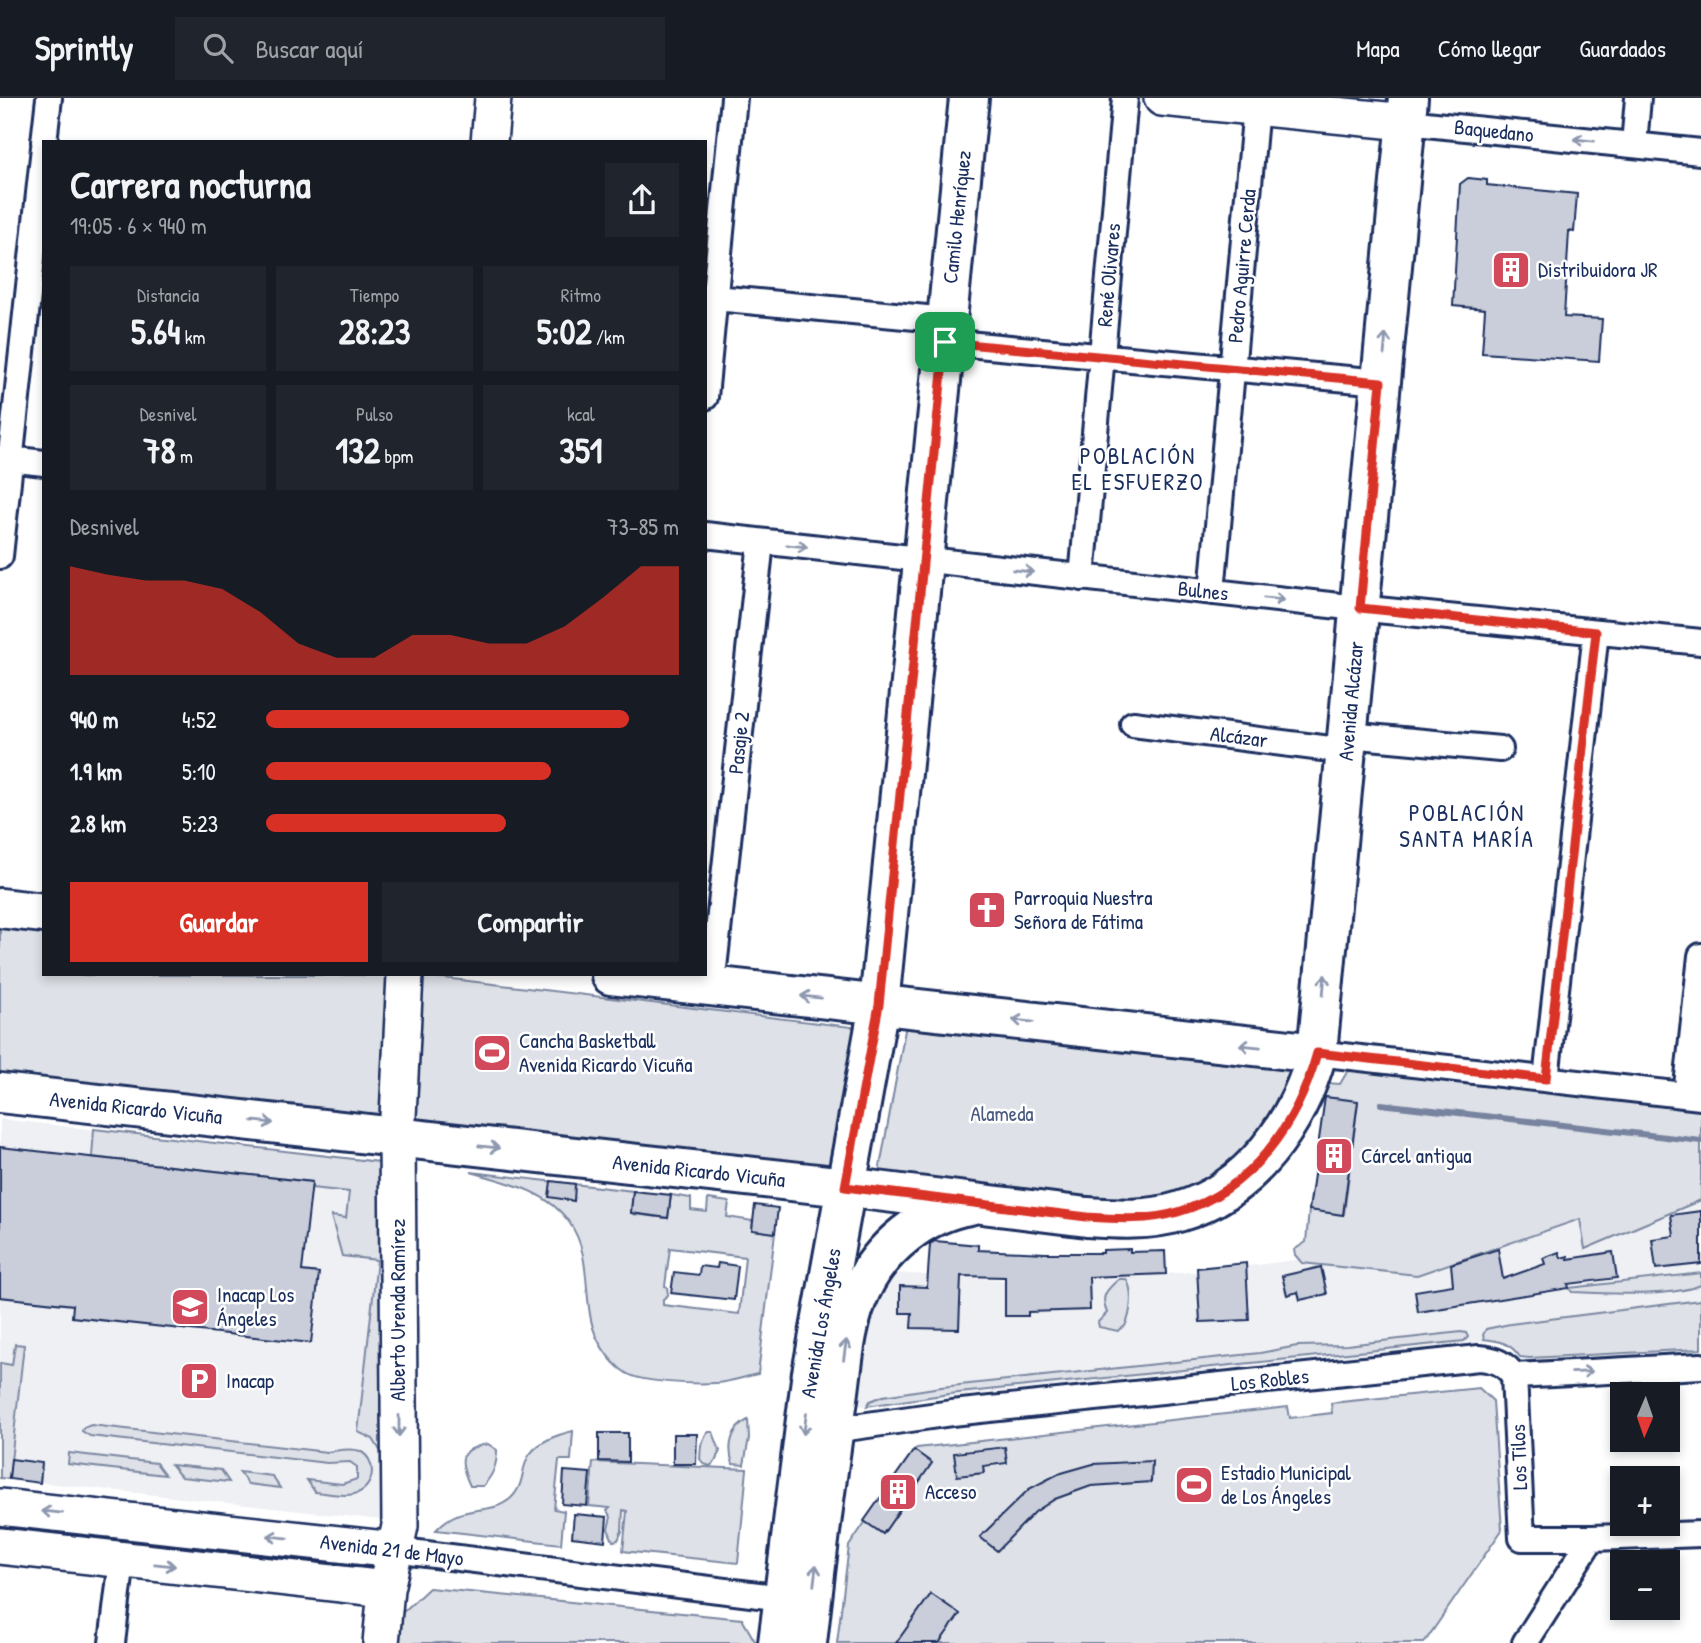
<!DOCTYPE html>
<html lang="es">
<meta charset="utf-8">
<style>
:root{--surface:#171b24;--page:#20242c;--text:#f1f3f6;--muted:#9ea1a6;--line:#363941;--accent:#d93025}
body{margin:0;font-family:"Patrick Hand",sans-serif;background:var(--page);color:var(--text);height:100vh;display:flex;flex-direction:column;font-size:26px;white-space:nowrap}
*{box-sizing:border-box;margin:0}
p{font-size:23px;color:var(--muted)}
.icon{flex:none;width:38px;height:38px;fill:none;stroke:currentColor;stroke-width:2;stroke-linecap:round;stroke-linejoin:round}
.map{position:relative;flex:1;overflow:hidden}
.sheet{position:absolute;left:42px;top:42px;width:665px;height:836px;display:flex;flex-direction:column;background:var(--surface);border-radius:0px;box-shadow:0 4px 10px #0003}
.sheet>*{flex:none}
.needle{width:46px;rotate:182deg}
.controls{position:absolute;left:1610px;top:1284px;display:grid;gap:14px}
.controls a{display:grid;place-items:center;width:70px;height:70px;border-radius:0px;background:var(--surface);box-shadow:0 4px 10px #0003;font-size:35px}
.pin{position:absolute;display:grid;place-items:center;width:60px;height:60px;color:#fff;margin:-30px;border-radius:14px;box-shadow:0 4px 10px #0006}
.round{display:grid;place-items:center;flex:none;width:74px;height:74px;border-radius:0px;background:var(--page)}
.head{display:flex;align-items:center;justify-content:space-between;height:119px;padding:0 28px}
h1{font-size:38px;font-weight:700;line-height:52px}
.metrics{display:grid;grid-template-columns:repeat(3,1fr);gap:10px;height:119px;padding:7px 28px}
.metrics div{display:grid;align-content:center;border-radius:0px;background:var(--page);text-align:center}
.metrics b{font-size:35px;font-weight:700}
.metrics small{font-size:19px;font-weight:400}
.metrics p{font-size:19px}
.chart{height:196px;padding:14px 28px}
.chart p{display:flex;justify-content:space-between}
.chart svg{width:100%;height:126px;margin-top:7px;fill:var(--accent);opacity:.7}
.primary-button{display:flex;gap:14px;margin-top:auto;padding:14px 28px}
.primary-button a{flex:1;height:80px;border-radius:0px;background:var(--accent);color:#fff;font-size:28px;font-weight:700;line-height:80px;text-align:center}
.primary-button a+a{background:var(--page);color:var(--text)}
ul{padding:0 28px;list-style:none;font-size:23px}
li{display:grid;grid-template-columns:112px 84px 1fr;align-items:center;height:52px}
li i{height:18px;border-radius:9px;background:var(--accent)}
header{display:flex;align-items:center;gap:42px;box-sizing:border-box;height:98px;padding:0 35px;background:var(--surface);border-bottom:2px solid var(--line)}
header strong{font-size:33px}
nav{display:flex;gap:38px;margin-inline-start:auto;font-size:24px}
.search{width:490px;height:63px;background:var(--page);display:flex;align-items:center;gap:18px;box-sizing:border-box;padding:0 24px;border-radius:0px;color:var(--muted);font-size:26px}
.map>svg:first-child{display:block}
.built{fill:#eff0f4}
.green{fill:#dee1e7;stroke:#7c88a2;stroke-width:2;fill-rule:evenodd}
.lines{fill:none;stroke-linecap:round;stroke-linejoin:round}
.stream{stroke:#77839f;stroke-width:6}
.building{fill:#caceda;stroke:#1b2f5e;stroke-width:2}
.street-casing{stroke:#1b2f5e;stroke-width:30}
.secondary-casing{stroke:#1b2f5e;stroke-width:40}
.primary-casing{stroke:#1b2f5e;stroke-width:44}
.street{stroke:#fff;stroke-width:24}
.secondary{stroke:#fff;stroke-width:35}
.primary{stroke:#fff;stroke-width:38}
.oneway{stroke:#8d97ae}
.route-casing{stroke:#fff;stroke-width:14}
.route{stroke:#d93025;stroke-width:9}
.labels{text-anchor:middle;stroke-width:5;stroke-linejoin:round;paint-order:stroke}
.street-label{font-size:21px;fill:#1b2f5e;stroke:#fff}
.poi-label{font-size:21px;fill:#1b2f5e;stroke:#fff;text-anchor:start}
.park-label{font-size:21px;fill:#4c5c80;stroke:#fff}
.neighbourhood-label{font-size:23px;letter-spacing:2px;fill:#1b2f5e;stroke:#fff}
</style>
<header>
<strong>Sprintly</strong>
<div class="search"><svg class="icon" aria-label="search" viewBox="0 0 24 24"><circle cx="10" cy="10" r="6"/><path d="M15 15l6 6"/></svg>Buscar aquí</div>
<nav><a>Mapa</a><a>Cómo llegar</a><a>Guardados</a></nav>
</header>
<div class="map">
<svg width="1701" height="1545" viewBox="0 0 1701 1545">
<rect width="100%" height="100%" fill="#fff"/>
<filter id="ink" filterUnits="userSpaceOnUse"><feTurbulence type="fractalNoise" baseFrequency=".0143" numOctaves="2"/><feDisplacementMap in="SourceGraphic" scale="14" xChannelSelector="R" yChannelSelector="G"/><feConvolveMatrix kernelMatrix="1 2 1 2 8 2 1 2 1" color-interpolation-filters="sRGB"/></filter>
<g filter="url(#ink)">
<path class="built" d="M0,1021L379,1064L381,1422L0,1380Z
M1701,1032V1221L853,1309L862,1255L874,1210L895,1175L1005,1182L1114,1180L1216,1172L1343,1156Z"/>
<path class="green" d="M0,824L44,829V877H389L381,1030L0,988Z
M419,877L860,930L832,1080L411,1033Z
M907,921L1301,964L1272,1032L1173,1108L877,1085Z
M1353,972L1701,1010V1102L1585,1151L1580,1121L1417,1177L1302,1165L1295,1157L1294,1152L1306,1144L1309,1112L1344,1116L1358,1003L1324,999L1327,985L1340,986L1347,974Z
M94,1031L379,1064L381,1354L373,1341L358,1334L377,1162L342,1158L331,1118L346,1120L349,1094L312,1090V1084L92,1059Z
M471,1074L633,1093L631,1112L633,1116L668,1120L671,1097L691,1100V1112L707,1114L708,1101L729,1104L727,1119L753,1123L752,1132L775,1135L758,1276C744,1279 730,1284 716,1285C696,1286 641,1285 626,1275C609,1264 595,1242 591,1222C584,1189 590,1153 569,1124C547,1092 505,1084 471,1074ZM670,1150L745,1159L739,1216L663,1207V1201L668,1197L667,1189L665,1188Z
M1701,1175V1187C1668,1200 1608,1195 1572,1194L1569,1190Z
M1119,1181H1126C1134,1192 1131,1216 1125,1228L1118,1233L1099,1229L1098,1224L1107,1215C1100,1198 1106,1192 1119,1181Z
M1701,1202V1251L1529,1260L1520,1259C1510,1245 1501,1243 1484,1241L1483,1237L1486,1231L1510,1226Z
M1461,1234L1466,1235L1468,1239L1464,1243L949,1296L867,1308L870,1303L883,1298L941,1289L1260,1255L1297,1248L1347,1247Z
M15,1246L24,1247L9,1381L0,1380V1265L12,1267Z
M1479,1290L1493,1303L1502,1432L1424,1545H837L849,1448L914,1352L917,1350L1288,1309L1290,1320L1332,1315L1331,1305Z
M748,1322L749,1340L744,1367L733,1366C727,1349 731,1330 748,1322Z
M91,1327L327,1354C337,1353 350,1349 360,1353C379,1363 374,1392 354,1396C342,1399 327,1395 315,1394L307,1382L342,1386L357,1381V1369L350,1364L327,1365L90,1338L82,1333L83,1330Z
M573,1333L571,1362H559L554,1411L564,1413L561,1446L436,1432C462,1403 488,1419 510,1401C526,1387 520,1369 530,1356C541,1342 557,1337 573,1333Z
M707,1334H713L720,1353L715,1364L710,1368L704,1366L700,1361L701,1347Z
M488,1346L497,1352C497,1367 493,1377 483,1388H470C458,1362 458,1351 488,1346Z
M69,1355L156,1365L165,1377L68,1366Z
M593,1364L747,1371L738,1465L623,1453L627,1413L623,1412L622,1433L618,1442L613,1443L608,1431L611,1419L607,1413L610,1410L589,1408Z
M171,1367L221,1372L229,1384L181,1379Z
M239,1374L272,1378L280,1390L248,1386Z
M429,1490L742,1521L756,1545H398L400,1517Z"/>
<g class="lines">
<path class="stream" d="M1381,1006L1701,1043"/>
</g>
<path class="building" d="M1468,80L1487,82V87L1577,96L1574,134L1569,133L1564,219L1602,221L1599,263L1482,255L1485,211L1453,208L1460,86Z
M1325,999L1358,1003L1343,1117L1309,1112Z
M0,1049L312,1084L302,1173L319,1175L311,1245L72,1219L73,1207L0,1199Z
M551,1083L575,1086L574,1103L549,1099Z
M633,1093L671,1097L668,1120L631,1115Z
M755,1107L778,1110L775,1135L752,1132Z
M1701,1113V1166L1656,1171L1652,1141L1674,1138L1671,1117Z
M935,1143L978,1147V1152L1045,1155H1103V1152L1130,1151V1154L1165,1153L1166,1176L1089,1179L1090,1212L1028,1214V1218H1005V1179L961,1178L959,1231L911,1230L912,1215H900V1188L927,1189L930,1146Z
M1498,1151L1503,1181L1545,1166L1543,1160L1559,1154L1561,1160L1568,1158V1161L1613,1154L1617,1180L1568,1186L1569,1190L1418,1214L1415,1193L1453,1187L1451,1166Z
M718,1165L738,1168L734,1202L671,1195L674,1174L699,1177L700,1168L717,1170Z
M1246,1165L1249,1222L1200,1224L1197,1170Z
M1321,1169L1327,1196L1300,1202L1298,1194L1287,1197L1282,1178Z
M599,1335H628V1364L599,1363Z
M673,1336H697L696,1366H673Z
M1005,1349L1007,1365L983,1368L984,1375L957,1378L954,1355Z
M914,1352L932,1365L883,1436L864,1423Z
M11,1361L42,1365L40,1385L9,1381Z
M1152,1363L1151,1384L1091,1388L1055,1401L1035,1414L997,1453L980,1439L1029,1391L1058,1376L1093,1366Z
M564,1373L590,1375L587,1408L562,1406Z
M574,1416L607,1419L605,1443L572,1439Z
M931,1496L960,1516L939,1545H896Z"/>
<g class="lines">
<g class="street-casing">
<path id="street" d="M1406,24L1701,54
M44,44L49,0
M1634,47L1638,0
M705,199L947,222
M945,244L1381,284
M705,299L734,0
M0,360L44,365
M705,437L1357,510L1701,544
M0,458L44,49
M1082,480L1125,0
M1212,494L1256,9
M1133,626L1346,653
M1348,637L1500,651
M712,888L761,444
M1317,955L1701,999
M1546,981L1596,534
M1686,997L1701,858
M1514,1278L1522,1440H1592L1701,1436
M1514,1278L1701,1268
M833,1332L952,1315L1479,1260C1494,1261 1505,1265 1514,1278
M394,1452L783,1500
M112,1545L122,1462
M1525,1545L1592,1440"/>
</g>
<g class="secondary-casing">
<path id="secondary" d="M1162,0L1406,24
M489,44L493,0
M0,1409L394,1452
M0,1448L386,1491
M381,1545L386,1491L400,1428L397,1039L405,877"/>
</g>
<g class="primary-casing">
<path id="primary" d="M0,810L44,815
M611,877L1317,955
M0,995L845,1089L1087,1119C1117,1121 1149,1123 1178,1114C1251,1093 1298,1025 1317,955L1408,0
M778,1545L811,1281L879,907L969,0
M807,1545C816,1464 826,1382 838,1301C843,1265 845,1225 861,1192C880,1150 924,1114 970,1107"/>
</g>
<use href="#street" class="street"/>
<use href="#secondary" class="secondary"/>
<use href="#primary" class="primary"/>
</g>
<defs><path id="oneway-shaft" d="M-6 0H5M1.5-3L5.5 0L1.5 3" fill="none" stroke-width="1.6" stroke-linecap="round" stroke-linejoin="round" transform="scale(1.75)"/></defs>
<g class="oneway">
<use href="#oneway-shaft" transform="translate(1584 42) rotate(-174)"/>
<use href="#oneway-shaft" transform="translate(1385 246) rotate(-85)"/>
<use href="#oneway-shaft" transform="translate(797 448) rotate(6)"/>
<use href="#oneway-shaft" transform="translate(1023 473) rotate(6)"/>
<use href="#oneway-shaft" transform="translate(1274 501) rotate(6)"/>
<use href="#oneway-shaft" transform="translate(1324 887) rotate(-85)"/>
<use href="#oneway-shaft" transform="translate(811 899) rotate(-174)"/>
<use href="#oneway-shaft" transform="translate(1023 923) rotate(-174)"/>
<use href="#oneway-shaft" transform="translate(1250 948) rotate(-174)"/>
<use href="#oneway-shaft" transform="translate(263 1024) rotate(6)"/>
<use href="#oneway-shaft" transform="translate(489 1049) rotate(6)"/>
<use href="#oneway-shaft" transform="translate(845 1252) rotate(-82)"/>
<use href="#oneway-shaft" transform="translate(1582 1274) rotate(-3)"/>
<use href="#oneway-shaft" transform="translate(805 1326) rotate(98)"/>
<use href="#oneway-shaft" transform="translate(399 1328) rotate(90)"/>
<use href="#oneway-shaft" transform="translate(52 1414) rotate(-174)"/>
<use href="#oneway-shaft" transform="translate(278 1439) rotate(-174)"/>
<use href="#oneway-shaft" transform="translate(165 1467) rotate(6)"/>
<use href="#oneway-shaft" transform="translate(815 1477) rotate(-83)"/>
</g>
</g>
<g class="lines" filter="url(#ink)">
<g class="route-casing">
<path id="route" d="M945,244L1381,284L1360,510L1596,534L1546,981L1317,955C1298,1025 1251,1093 1178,1114C1149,1123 1117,1121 1087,1119L845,1089L879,907Z"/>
</g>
<use href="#route" class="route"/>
</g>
<defs>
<g id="building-square" transform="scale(2.0125)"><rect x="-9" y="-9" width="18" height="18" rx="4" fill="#d1495b" stroke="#fff"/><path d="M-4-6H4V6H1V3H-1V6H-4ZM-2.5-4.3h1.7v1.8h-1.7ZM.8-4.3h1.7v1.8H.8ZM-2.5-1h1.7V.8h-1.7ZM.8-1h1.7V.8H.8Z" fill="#fff"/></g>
<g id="church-square" transform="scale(2.0125)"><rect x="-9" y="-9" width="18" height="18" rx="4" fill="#d1495b" stroke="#fff"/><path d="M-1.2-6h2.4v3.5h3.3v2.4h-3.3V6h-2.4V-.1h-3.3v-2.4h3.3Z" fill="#fff"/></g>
<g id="stadium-square" transform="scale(2.0125)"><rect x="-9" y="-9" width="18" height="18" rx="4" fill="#d1495b" stroke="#fff"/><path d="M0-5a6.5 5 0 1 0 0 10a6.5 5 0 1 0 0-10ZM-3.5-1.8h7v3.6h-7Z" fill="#fff"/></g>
<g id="university-square" transform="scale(2.0125)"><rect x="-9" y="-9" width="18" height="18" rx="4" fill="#d1495b" stroke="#fff"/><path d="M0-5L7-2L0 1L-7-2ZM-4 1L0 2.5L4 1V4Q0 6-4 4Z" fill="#fff"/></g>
<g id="parking-square" transform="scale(2.0125)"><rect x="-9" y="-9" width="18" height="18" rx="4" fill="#d1495b" stroke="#fff"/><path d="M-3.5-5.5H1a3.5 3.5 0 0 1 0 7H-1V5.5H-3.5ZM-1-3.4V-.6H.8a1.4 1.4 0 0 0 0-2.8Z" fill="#fff"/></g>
</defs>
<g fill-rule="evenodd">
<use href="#building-square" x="1511" y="172"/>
<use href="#church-square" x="987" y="812"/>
<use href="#stadium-square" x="492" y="955"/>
<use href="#building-square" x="1334" y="1058"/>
<use href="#university-square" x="190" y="1209"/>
<use href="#parking-square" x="199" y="1283"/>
<use href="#stadium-square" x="1194" y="1387"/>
<use href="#building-square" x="898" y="1394"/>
</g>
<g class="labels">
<g class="street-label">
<text transform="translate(1494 33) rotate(6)" y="7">Baquedano</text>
<text transform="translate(957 119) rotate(-84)" y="7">Camilo Henríquez</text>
<text transform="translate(1242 168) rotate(-85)" y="7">Pedro Aguirre Cerda</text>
<text transform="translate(1109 177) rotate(-85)" y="7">René Olivares</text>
<text transform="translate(1203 493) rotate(6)" y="7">Bulnes</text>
<text transform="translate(1351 603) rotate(-85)" y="7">Avenida Alcázar</text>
<text transform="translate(1239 639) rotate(7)" y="7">Alcázar</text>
<text transform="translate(739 645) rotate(-84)" y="7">Pasaje 2</text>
<text transform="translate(136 1010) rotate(6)" y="7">Avenida Ricardo Vicuña</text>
<text transform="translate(699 1073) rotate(6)" y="7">Avenida Ricardo Vicuña</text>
<text transform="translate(398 1212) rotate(-90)" y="7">Alberto Urenda Ramírez</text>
<text transform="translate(821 1225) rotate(-80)" y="7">Avenida Los Ángeles</text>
<text transform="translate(1270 1282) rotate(-6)" y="7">Los Robles</text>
<text transform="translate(1519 1359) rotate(-92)" y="7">Los Tilos</text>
<text transform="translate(392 1452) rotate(7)" y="7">Avenida 21 de Mayo</text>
</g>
<g class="poi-label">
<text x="1538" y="179">Distribuidora JR</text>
<text x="1014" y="807">Parroquia Nuestra<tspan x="1014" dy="24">Señora de Fátima</tspan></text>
<text x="519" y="950">Cancha Basketball<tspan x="519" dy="24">Avenida Ricardo Vicuña</tspan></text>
<text x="1361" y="1065">Cárcel antigua</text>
<text x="217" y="1204">Inacap Los<tspan x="217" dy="24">Ángeles</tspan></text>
<text x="226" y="1290">Inacap</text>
<text x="1221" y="1382">Estadio Municipal<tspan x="1221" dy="24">de Los Ángeles</tspan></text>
<text x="925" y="1401">Acceso</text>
</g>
<g class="park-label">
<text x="1002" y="1023">Alameda</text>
</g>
<g class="neighbourhood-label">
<text x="1138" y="366">POBLACIÓN<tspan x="1138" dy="26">EL ESFUERZO</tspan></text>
<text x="1467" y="723">POBLACIÓN<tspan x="1467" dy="26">SANTA MARÍA</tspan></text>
</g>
</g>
</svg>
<div class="controls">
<a><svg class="needle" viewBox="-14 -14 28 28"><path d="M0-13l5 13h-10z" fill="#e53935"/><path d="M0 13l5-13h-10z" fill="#9ea1a6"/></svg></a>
<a>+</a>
<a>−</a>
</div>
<div class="pin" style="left:945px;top:244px;background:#1e9e55"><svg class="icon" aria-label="arrive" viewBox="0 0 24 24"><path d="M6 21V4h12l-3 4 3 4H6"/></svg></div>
<section class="sheet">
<div class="head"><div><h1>Carrera nocturna</h1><p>19:05 · 6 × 940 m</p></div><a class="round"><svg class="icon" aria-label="share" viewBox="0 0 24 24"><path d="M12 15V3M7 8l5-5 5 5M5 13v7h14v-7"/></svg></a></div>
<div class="metrics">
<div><p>Distancia</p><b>5.64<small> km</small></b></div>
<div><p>Tiempo</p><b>28:23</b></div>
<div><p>Ritmo</p><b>5:02<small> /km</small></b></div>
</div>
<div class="metrics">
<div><p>Desnivel</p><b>78<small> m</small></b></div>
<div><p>Pulso</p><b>132<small> bpm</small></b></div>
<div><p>kcal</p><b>351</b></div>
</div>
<div class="chart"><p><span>Desnivel</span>73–85 m</p>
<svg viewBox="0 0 160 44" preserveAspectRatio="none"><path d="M0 44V6L10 9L20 11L30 11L40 14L50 22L60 33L70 38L80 38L90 30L100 30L110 33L120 33L130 27L140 17L150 6L160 6V44z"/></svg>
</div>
<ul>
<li><b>940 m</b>4:52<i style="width:88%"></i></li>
<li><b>1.9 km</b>5:10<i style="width:69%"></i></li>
<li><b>2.8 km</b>5:23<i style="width:58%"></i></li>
</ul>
<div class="primary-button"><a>Guardar</a><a>Compartir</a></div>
</section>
</div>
